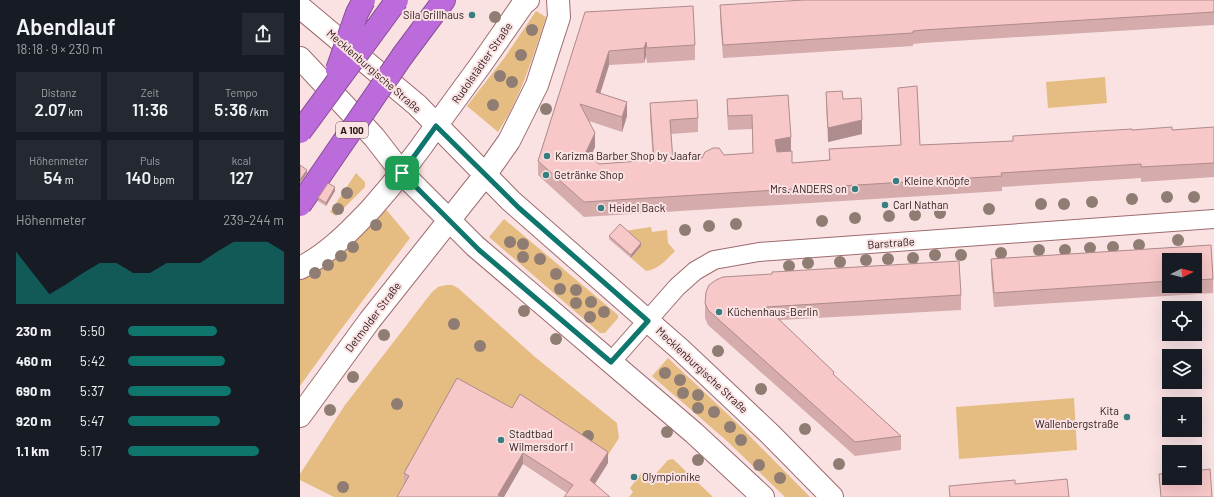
<!DOCTYPE html>
<html lang="de">
<meta charset="utf-8">
<style>
:root{--surface:#171b24;--page:#242831;--text:#f1f3f6;--muted:#9ea1a6;--accent:#0f766e}
body{margin:0;font-family:Barlow,sans-serif;background:var(--page);color:var(--text);height:100vh;display:flex;flex-direction:column;font-size:15px;white-space:nowrap}
*{box-sizing:border-box;margin:0}
p{font-size:13px;color:var(--muted)}
.icon{flex:none;width:22px;height:22px;fill:none;stroke:currentColor;stroke-width:2;stroke-linecap:round;stroke-linejoin:round}
.map{position:relative;flex:1;overflow:hidden}
.details{display:flex;flex-direction:column;background:var(--surface);width:300px}
.details>*{flex:none}
.needle{width:26px;rotate:84deg}
.buttons{position:absolute;left:862px;top:253px;display:grid;gap:8px}
.buttons a{display:grid;place-items:center;width:40px;height:40px;border-radius:0px;background:var(--surface);box-shadow:0 4px 16px #0002;font-size:20px}
.pin{position:absolute;display:grid;place-items:center;width:34px;height:34px;color:#fff;margin:-17px;border-radius:8px;box-shadow:0 2px 6px #0006}
.round{display:grid;place-items:center;flex:none;width:42px;height:42px;border-radius:0px;background:var(--page)}
.summary{display:flex;align-items:center;justify-content:space-between;height:68px;padding:0 16px}
h1{font-size:22px;font-weight:600;line-height:30px}
.figures{display:grid;grid-template-columns:repeat(3,1fr);gap:6px;height:68px;padding:4px 16px}
.figures div{display:grid;align-content:center;border-radius:0px;background:var(--page);text-align:center}
.figures b{font-size:17px;font-weight:600}
.figures small{font-size:11px;font-weight:400}
.figures p{font-size:11px}
.chart{height:112px;padding:8px 16px}
.chart p{display:flex;justify-content:space-between}
.chart svg{width:100%;height:72px;margin-top:4px;fill:var(--accent);opacity:.7}
ul{padding:0 16px;list-style:none;font-size:13px}
li{display:grid;grid-template-columns:64px 48px 1fr;align-items:center;height:30px}
li i{height:10px;border-radius:5px;background:var(--accent)}
main{display:flex;flex:1;min-height:0}
.map>svg:first-child{display:block}
.green{fill:#e5bc81}
.lines{fill:none;stroke-linecap:round;stroke-linejoin:round}
.minor-casing{stroke:#9e6b6e;stroke-width:20}
.tertiary-casing{stroke:#9e6b6e;stroke-width:24}
.secondary-casing{stroke:#9e6b6e;stroke-width:24}
.motorway-casing{stroke:#8a4e96;stroke-width:24}
.minor{stroke:#fff;stroke-width:18}
.tertiary{stroke:#fff;stroke-width:22}
.secondary{stroke:#fff;stroke-width:22}
.motorway{stroke:#bc6bda;stroke-width:22}
.motorway-bridge-casing{stroke:#8a4e96;stroke-width:24;stroke-linecap:butt}
.motorway-bridge{stroke:#bc6bda;stroke-width:22}
.tree{fill:#8f7d74}
.wall{fill:#d5abac;fill-rule:evenodd}
.shaded-wall{fill:#ae8b8c}
.building{fill:#f8c7c8;stroke:#ae8b8c}
.route-casing{stroke:#fff;stroke-width:8}
.route{stroke:#0f766e;stroke-width:5}
.poi-dot{fill:#367e7f;stroke:#fae2e3;stroke-width:1.5}
.labels{text-anchor:middle;stroke-width:4;stroke-linejoin:round;paint-order:stroke}
.shield{fill:#fae2e3;stroke:#6a5556;stroke-width:1}
.shield-label{font-size:10px;font-weight:bold;fill:#2c1819}
.poi-label{font-size:11px;fill:#2c1819;stroke:#fae2e3;text-anchor:start}
.street-label{font-size:11px;fill:#2c1819;stroke:#fae2e3}
</style>
<main>
<section class="details">
<div class="summary"><div><h1>Abendlauf</h1><p>18:18 · 9 × 230 m</p></div><a class="round"><svg class="icon" aria-label="share" viewBox="0 0 24 24"><path d="M12 15V3M7 8l5-5 5 5M5 13v7h14v-7"/></svg></a></div>
<div class="figures">
<div><p>Distanz</p><b>2.07<small> km</small></b></div>
<div><p>Zeit</p><b>11:36</b></div>
<div><p>Tempo</p><b>5:36<small> /km</small></b></div>
</div>
<div class="figures">
<div><p>Höhenmeter</p><b>54<small> m</small></b></div>
<div><p>Puls</p><b>140<small> bpm</small></b></div>
<div><p>kcal</p><b>127</b></div>
</div>
<div class="chart"><p><span>Höhenmeter</span>239–244 m</p>
<svg viewBox="0 0 160 44" preserveAspectRatio="none"><path d="M0 44V12L10 25L20 38L30 32L40 25L50 19L60 19L70 25L80 25L90 19L100 19L110 19L120 12L130 6L140 6L150 6L160 12V44z"/></svg>
</div>
<ul>
<li><b>230 m</b>5:50<i style="width:57%"></i></li>
<li><b>460 m</b>5:42<i style="width:62%"></i></li>
<li><b>690 m</b>5:37<i style="width:66%"></i></li>
<li><b>920 m</b>5:47<i style="width:59%"></i></li>
<li><b>1.1 km</b>5:17<i style="width:84%"></i></li>
</ul>
</section>
<div class="map">
<svg width="914" height="497" viewBox="0 0 914 497">
<rect width="100%" height="100%" fill="#fae2e3"/>
<path class="green" d="M236,11L246,17C233,57 221,97 198,132L167,106L205,57Z
M805,77L807,103L748,108L746,82Z
M56,173L65,182V187L36,216L30,212Z
M84,207L110,238L36,336L0,386V279Z
M204,219L318,315V318L305,333H300L189,237Z
M351,227L352,232L367,230L368,243L375,251C367,259 358,270 346,271L331,258L341,246L324,231Z
M146,285H152L158,288L235,357L317,423L319,438L304,461L220,405L103,497H34L0,480V474L45,405L132,292L138,287Z
M368,358L436,422L510,497H485L427,441L352,376Z
M774,398L777,450L659,459L656,407Z
M373,459L413,497H329L333,492L330,488L342,472L351,479L368,460Z"/>
<g class="lines">
<g class="minor-casing">
<path id="minor" d="M311,362L377,287L395,271L414,260L459,252L914,219"/>
</g>
<g class="tertiary-casing">
<path id="tertiary" d="M136,126L182,63L223,4L228,0
M185,175L209,141L237,85L259,17L258,0"/>
</g>
<g class="secondary-casing">
<path id="secondary" d="M0,7L117,105L211,201L381,350L470,434L532,497
M0,58L74,137L102,173L175,246L394,433L463,497
M0,268C28,254 50,231 71,209C94,183 116,155 136,126
M0,416L70,320L185,175"/>
</g>
<g class="motorway-casing">
<path id="motorway" d="M103,55L144,0"/>
</g>
<use href="#minor" class="minor"/>
<use href="#tertiary" class="tertiary"/>
<use href="#secondary" class="secondary"/>
<use href="#motorway" class="motorway"/>
<g class="motorway-bridge-casing">
<path id="motorway-bridge" d="M37,70L57,13L64,0
M0,132L97,0
M0,205L103,55"/>
</g>
<use href="#motorway-bridge" class="motorway-bridge"/>
</g>
<g class="tree">
<circle cx="195" cy="17" r="6"/>
<circle cx="232" cy="30" r="6"/>
<circle cx="221" cy="55" r="6"/>
<circle cx="200" cy="76" r="6"/>
<circle cx="212" cy="82" r="6"/>
<circle cx="193" cy="105" r="6"/>
<circle cx="246" cy="109" r="6"/>
<circle cx="47" cy="193" r="6"/>
<circle cx="867" cy="197" r="6"/>
<circle cx="894" cy="197" r="6"/>
<circle cx="832" cy="199" r="6"/>
<circle cx="792" cy="202" r="6"/>
<circle cx="741" cy="204" r="6"/>
<circle cx="764" cy="204" r="6"/>
<circle cx="38" cy="209" r="6"/>
<circle cx="689" cy="209" r="6"/>
<circle cx="640" cy="213" r="6"/>
<circle cx="615" cy="215" r="6"/>
<circle cx="589" cy="216" r="6"/>
<circle cx="555" cy="218" r="6"/>
<circle cx="522" cy="221" r="6"/>
<circle cx="436" cy="224" r="6"/>
<circle cx="76" cy="225" r="6"/>
<circle cx="409" cy="226" r="6"/>
<circle cx="385" cy="230" r="6"/>
<circle cx="878" cy="240" r="6"/>
<circle cx="210" cy="242" r="6"/>
<circle cx="223" cy="244" r="6"/>
<circle cx="839" cy="245" r="6"/>
<circle cx="53" cy="247" r="6"/>
<circle cx="813" cy="247" r="6"/>
<circle cx="790" cy="248" r="6"/>
<circle cx="739" cy="250" r="6"/>
<circle cx="765" cy="250" r="6"/>
<circle cx="701" cy="253" r="6"/>
<circle cx="635" cy="255" r="6"/>
<circle cx="661" cy="255" r="6"/>
<circle cx="41" cy="256" r="6"/>
<circle cx="223" cy="257" r="6"/>
<circle cx="613" cy="258" r="6"/>
<circle cx="240" cy="259" r="6"/>
<circle cx="588" cy="259" r="6"/>
<circle cx="566" cy="260" r="6"/>
<circle cx="540" cy="262" r="6"/>
<circle cx="508" cy="263" r="6"/>
<circle cx="28" cy="265" r="6"/>
<circle cx="489" cy="266" r="6"/>
<circle cx="15" cy="273" r="6"/>
<circle cx="256" cy="274" r="6"/>
<circle cx="260" cy="289" r="6"/>
<circle cx="276" cy="290" r="6"/>
<circle cx="291" cy="302" r="6"/>
<circle cx="276" cy="303" r="6"/>
<circle cx="224" cy="311" r="6"/>
<circle cx="304" cy="312" r="6"/>
<circle cx="290" cy="317" r="6"/>
<circle cx="154" cy="324" r="6"/>
<circle cx="84" cy="335" r="6"/>
<circle cx="256" cy="339" r="6"/>
<circle cx="180" cy="346" r="6"/>
<circle cx="418" cy="351" r="6"/>
<circle cx="365" cy="373" r="6"/>
<circle cx="53" cy="377" r="6"/>
<circle cx="380" cy="380" r="6"/>
<circle cx="461" cy="389" r="6"/>
<circle cx="383" cy="393" r="6"/>
<circle cx="398" cy="395" r="6"/>
<circle cx="97" cy="404" r="6"/>
<circle cx="398" cy="408" r="6"/>
<circle cx="30" cy="410" r="6"/>
<circle cx="414" cy="412" r="6"/>
<circle cx="430" cy="427" r="6"/>
<circle cx="505" cy="429" r="6"/>
<circle cx="367" cy="432" r="6"/>
<circle cx="288" cy="436" r="6"/>
<circle cx="441" cy="440" r="6"/>
<circle cx="398" cy="460" r="6"/>
<circle cx="539" cy="464" r="6"/>
<circle cx="459" cy="465" r="6"/>
<circle cx="480" cy="478" r="6"/>
<circle cx="43" cy="487" r="6"/>
</g>
<path class="wall" d="M914,0V25L623,43L613,44V46L423,58L420,18V5Z
M285,12L395,45V60L347,63L346,56L344,63L309,65L300,94L327,116L322,132L289,121L295,147L291,156L299,164L353,160L350,118V103L398,118V132L371,134L373,161L402,158L424,155L453,153L452,129L428,130L427,113V99L488,95L491,151H488L492,163L529,160V149L601,145L598,102V88L620,145L713,141L832,130H872L914,127V177L841,182V178L702,187V191L284,217L238,175V161Z
M526,92L543,99L562,134L528,142L526,106Z
M35,191L26,206L18,201V198Z
M309,236L341,246L331,258L309,239Z
M911,245L913,279V293L694,307L691,274V259ZM869,260H895V286H869Z
M661,295V310L480,320L534,375L601,436V450L555,456L408,325L405,318V303Z
M157,378L308,463L295,484L267,493L223,464L104,484V473Z
M859,474L912,497H861Z"/>
<path class="shaded-wall" d="M346,42V56L344,63V48Z
M309,51V65L296,107V92Z
M327,102V116L322,132V117Z
M562,120V134L528,142V128Z
M295,133V147L286,166V152Z
M491,137V151L475,154V140Z
M7,170V173L0,183V180Z
M35,187V191L26,206V203Z
M341,243V246L331,258V255Z
M308,452V463L290,491V480Z
M223,453V464L204,497H198V495Z"/>
<path class="building" d="M504,0H914V12L623,30L613,31V33L423,45L420,5Z
M393,6L395,45L347,48L346,42L344,48L309,51L296,92L327,102L322,117L280,104L295,133L286,152L299,164L354,160L350,103L397,100L398,118L370,120L373,161L402,158L405,152L413,148H419L424,155L453,153L452,115L428,116L427,99L488,95L491,137L475,140L477,152L492,151V163L530,160L529,149L601,145L598,88L617,86L620,145L713,141V136L832,129V130L872,127V130L914,127V163L841,167V164L701,173L702,176L284,202L238,161L285,12Z
M542,91L543,99L561,98L562,120L528,128L526,92Z
M0,165L7,170L0,180Z
M28,183L35,187L26,203L18,198Z
M320,224L341,243L331,255L309,236Z
M911,245L913,279L895,280V260H869V281L694,293L691,259Z
M659,261L661,295L466,307L534,372L533,374L601,436L555,442L408,310L405,303L406,292L409,285L416,280L423,277L472,274V272Z
M157,378L212,408L220,394L308,452L290,480L310,497H264L273,485L223,453L198,495L201,497H97L109,476L104,473Z
M910,469L912,497H861L859,474L869,473V478H895V471Z
M767,479L769,497H650L649,486L715,480V484Z"/>
<g class="lines">
<g class="route-casing">
<path id="route" d="M136,126L219,208L348,321L311,362L179,250L102,173Z"/>
</g>
<use href="#route" class="route"/>
</g>
<g class="poi-dot">
<circle cx="172" cy="15" r="4"/>
<circle cx="247" cy="156" r="4"/>
<circle cx="246" cy="175" r="4"/>
<circle cx="596" cy="181" r="4"/>
<circle cx="555" cy="189" r="4"/>
<circle cx="585" cy="205" r="4"/>
<circle cx="301" cy="208" r="4"/>
<circle cx="419" cy="312" r="4"/>
<circle cx="827" cy="417" r="4"/>
<circle cx="201" cy="440" r="4"/>
<circle cx="334" cy="477" r="4"/>
</g>
<g class="labels">
<rect class="shield" x="36" y="122" width="32" height="16" rx="3"/>
<g class="shield-label">
<text x="52" y="134">A 100</text>
</g>
<g class="poi-label">
<text x="164" y="19" text-anchor="end">Sila Grillhaus</text>
<text x="255" y="160">Karizma Barber Shop by Jaafar</text>
<text x="254" y="179">Getränke Shop</text>
<text x="604" y="185">Kleine Knöpfe</text>
<text x="547" y="193" text-anchor="end">Mrs. ANDERS on</text>
<text x="593" y="209">Carl Nathan</text>
<text x="309" y="212">Heidel Back</text>
<text x="427" y="316">Küchenhaus-Berlin</text>
<text x="819" y="415" text-anchor="end">Kita<tspan x="819" dy="13">Wallenbergstraße</tspan></text>
<text x="209" y="438">Stadtbad<tspan x="209" dy="13">Wilmersdorf I</tspan></text>
<text x="342" y="481">Olympionike</text>
</g>
<g class="street-label">
<text transform="translate(182 63) rotate(-55)" y="4">Rudolstädter Straße</text>
<text transform="translate(74 71) rotate(41)" y="4">Mecklenburgische Straße</text>
<text transform="translate(591 243) rotate(-4)" y="4">Barstraße</text>
<text transform="translate(73 317) rotate(-53)" y="4">Detmolder Straße</text>
<text transform="translate(402 370) rotate(43)" y="4">Mecklenburgische Straße</text>
</g>
</g>
</svg>
<div class="buttons">
<a><svg class="needle" viewBox="-14 -14 28 28"><path d="M0-13l5 13h-10z" fill="#e53935"/><path d="M0 13l5-13h-10z" fill="#9ea1a6"/></svg></a>
<a><svg class="icon" aria-label="locate" viewBox="0 0 24 24"><circle cx="12" cy="12" r="6"/><path d="M12 2v4M12 18v4M2 12h4M18 12h4"/></svg></a>
<a><svg class="icon" aria-label="layers" viewBox="0 0 24 24"><path d="M12 4l9 5-9 5-9-5zM3 14l9 5 9-5"/></svg></a>
<a>+</a>
<a>−</a>
</div>
<div class="pin" style="left:102px;top:173px;background:#1e9e55"><svg class="icon" aria-label="arrive" viewBox="0 0 24 24"><path d="M6 21V4h12l-3 4 3 4H6"/></svg></div>
</div>
</main>
